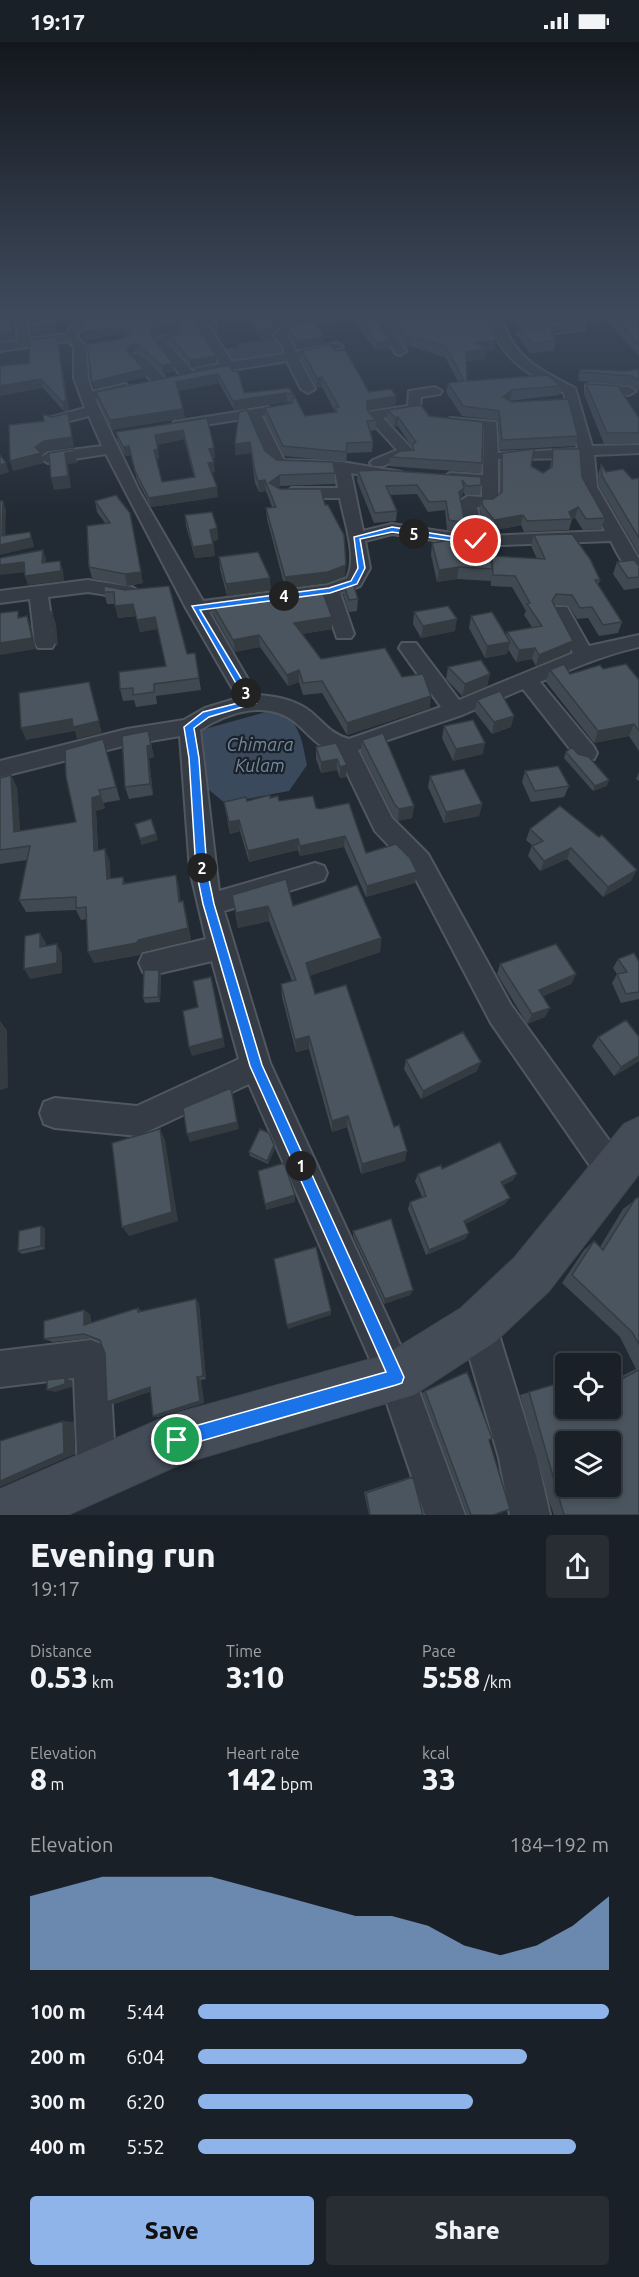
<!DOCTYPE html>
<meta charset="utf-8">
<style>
:root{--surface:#1a2027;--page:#272d33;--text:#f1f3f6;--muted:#9fa3a7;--line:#383e44;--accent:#8eb4e9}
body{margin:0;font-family:Ubuntu,sans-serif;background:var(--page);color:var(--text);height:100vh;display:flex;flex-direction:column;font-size:22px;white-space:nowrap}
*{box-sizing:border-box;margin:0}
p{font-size:20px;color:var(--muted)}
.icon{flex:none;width:33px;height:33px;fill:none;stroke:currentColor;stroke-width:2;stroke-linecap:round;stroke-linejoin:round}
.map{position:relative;height:1473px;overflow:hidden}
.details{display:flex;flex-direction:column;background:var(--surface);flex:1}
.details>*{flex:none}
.fabs{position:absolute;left:555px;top:1311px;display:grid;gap:12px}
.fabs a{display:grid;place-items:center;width:66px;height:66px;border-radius:6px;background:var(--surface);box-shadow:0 3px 9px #0003,0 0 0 2px var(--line);font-size:30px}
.pin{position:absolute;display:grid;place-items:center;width:51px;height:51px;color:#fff;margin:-26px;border:3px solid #fff;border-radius:50%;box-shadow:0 2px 6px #0007}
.km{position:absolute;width:30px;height:30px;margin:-15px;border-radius:50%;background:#222;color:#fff;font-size:16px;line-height:30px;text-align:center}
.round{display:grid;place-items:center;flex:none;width:63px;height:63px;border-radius:6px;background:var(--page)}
.summary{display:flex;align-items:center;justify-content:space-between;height:102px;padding:0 30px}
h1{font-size:33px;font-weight:800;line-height:45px}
.figures{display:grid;grid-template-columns:repeat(3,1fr);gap:9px;height:102px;padding:6px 30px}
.figures div{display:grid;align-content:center}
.figures b{font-size:30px;font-weight:800}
.figures small{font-size:16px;font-weight:400}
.figures p{font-size:16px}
.chart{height:168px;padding:12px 30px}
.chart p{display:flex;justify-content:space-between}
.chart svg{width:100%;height:108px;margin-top:6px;fill:var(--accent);opacity:.7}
.button{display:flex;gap:12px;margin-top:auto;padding:12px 30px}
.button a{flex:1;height:69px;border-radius:6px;background:var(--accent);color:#111;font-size:24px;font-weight:800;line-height:69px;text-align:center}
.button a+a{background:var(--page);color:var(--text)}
ul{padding:0 30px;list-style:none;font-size:20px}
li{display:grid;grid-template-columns:96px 72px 1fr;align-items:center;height:45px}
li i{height:15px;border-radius:8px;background:var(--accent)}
.status{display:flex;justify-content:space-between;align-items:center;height:42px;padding:0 30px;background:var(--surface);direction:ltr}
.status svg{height:16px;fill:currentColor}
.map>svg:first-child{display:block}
.water{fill:#3a495b}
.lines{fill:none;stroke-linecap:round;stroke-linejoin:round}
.street-casing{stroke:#50575f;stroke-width:4}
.secondary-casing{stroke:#3f454e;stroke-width:2}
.street{fill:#363c45;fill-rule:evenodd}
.secondary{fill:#444c57;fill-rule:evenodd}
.wall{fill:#404952;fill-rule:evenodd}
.shaded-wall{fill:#343c42}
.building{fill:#4b555f;stroke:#343c42;stroke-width:1.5;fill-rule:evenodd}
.route{fill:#1a73e8;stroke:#fff;stroke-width:1.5}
.labels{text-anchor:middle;stroke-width:4.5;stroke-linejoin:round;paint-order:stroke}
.water-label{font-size:18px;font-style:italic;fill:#7489a1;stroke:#1b2129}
</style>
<div class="status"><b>19:17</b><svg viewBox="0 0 49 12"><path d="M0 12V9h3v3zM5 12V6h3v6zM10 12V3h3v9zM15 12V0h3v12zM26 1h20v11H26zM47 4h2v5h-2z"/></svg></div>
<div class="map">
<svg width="639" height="1473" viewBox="0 0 639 1473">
<rect width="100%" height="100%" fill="#222a34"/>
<path class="water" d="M277,296L285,309L282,314L234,323L224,307L238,305L237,302Z
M277,667C300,680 302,698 307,723L289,749L225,761L204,744L194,690Z"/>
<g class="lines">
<g class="street-casing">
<path id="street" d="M83,270H95L83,283L77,294L86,304L88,336L92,350L125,342L132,346L130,349L95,357L139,449L203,559L328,543L347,536C358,515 344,479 340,456H292L284,451L292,446H338L335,429L274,425L249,376L179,387L174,386L172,383L174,380L268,365L275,369L262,374L284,418L342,420L401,430L404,433L396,438L351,431L363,489L392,482L466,493L460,459L468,454L482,455V442L450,441L442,436L450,431L483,433L484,386L450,382V376L496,380L498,411L578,407L564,351C526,330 502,319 488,275L455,276L451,275V270H498C516,318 532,323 575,346L592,404L639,403V411L594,413L597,445L639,517V532C625,529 617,511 611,499L476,504L392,492L365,499L370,526L360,544L340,551L354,592L351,596H337L323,555L209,570L257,653C276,654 296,658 311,670C325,682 331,692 349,697L441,665L399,606L402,601H416L459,658L573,611L551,569L553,565H567L589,604L639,593V605C603,613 574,626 540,640L594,705L597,711L594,717L586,719L578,717L523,647L462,673L358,708L392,776L428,812L511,963L624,1119L629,1130L624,1141L613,1146L602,1141L491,981L410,826L375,789L337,710C317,705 311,694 296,681C268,657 228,670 200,688L219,849L315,821L324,824L327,831L324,838L224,869L270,1021L409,1322L465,1473H425L379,1338L249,1042L138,1094L55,1086L44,1082L40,1071L44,1060L55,1056L137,1064L239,1017L212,919L152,933L143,930L139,921L143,912L206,897L190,828L180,694L127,703L0,735V719L127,687L184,678L205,666L238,656L186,566L106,412L48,421L40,416L48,411L102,404L89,374L54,383L47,379L49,376L85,366L74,336V305L68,299L0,309V301L17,299V274L27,277L30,297L66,292ZM579,416L581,445L605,489L483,494L477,465L490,466L498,461V417Z
M355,270H419L425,273L419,277L384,276L406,309L400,313L396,312L373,276C347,276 305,274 287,293L296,310L337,301L343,305L299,317L315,347L308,351L301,347L287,319L201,333L194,329L196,326L220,322L200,289L202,286H210L232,320L284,312L283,305L274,293C291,271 329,271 355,270Z
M568,270H581L584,272V287L524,296L518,292L524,288L574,281V276Z
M174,291L178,292V298L167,300L192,329V335H182L153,298Z
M136,311L141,312L164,335V341H154L131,318L130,315Z
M591,342L629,345L636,349L629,353L586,349V343Z
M435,345L442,349L440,352L421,355L420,370L383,376L411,406L413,409L411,412L383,424H373L370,421L373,418L397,408L368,376V370L408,364L409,349Z
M88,538L132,545L141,551L132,557L88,550L48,555L55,601L52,606H38L35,601L30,557L0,561V549Z
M478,1265L490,1271L496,1283L537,1416L550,1473H510L499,1416L460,1283L466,1271Z
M91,1298L104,1303L109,1316L116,1432L111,1446L97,1451L83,1446L78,1432L74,1336L0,1345V1309Z"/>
</g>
<g class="secondary-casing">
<path id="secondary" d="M639,1075V1132L549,1249L495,1300L414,1353L181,1422L68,1473H0V1447L158,1378L177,1371L385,1313L461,1266L515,1215L624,1082Z"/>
</g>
<use href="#street" class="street"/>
<use href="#secondary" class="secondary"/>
</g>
<path class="wall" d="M90,270H215L220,297L210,284L200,285L199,287L216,321L191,326L171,302L170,294L179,292V290L155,293L153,296L174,329L163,332L136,309L130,312L146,335L94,347L122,297L126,294L123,292L84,298Z
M250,270H335L290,278L274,287L273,296L260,297L250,278Z
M389,270L495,308L486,309L485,317L466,319L467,339L561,344L559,353L509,359L578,394L575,404L500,408L498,378L462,374L446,350L448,341L458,340L445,315L409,304L406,305L389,278Z
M512,270H573L574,271L572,279L521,287L511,274Z
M589,270H639V314L607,279L587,281Z
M355,273L390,299V307L376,308L355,281Z
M289,285L324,302L297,307L289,295Z
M522,289H556L554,296L556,299L554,309L530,311L521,299Z
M57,294L69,368L64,369L43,346L29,321Z
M302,309H335L369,350L396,354L395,364L367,368L376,378V388L370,389L373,400L372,410L347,411L346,420L284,414L265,376V366L292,361L287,360L234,368L219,341L179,349L185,376L112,388L98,359L96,350L229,323L244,351L289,346L293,352V357L305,374L335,370L322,345L317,346L302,318Z
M580,327L626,329L639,327V348L629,343L579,339L578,336Z
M586,342L639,376V401L604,402L584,352Z
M388,368L429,374L482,421L481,431L389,424L390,415L412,408V405L398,384L394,385L387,378Z
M207,376L214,406L215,416H212L215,430H211L218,455L151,465L137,438L131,413L125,414L118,400L116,390ZM184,397L194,435L162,440L156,417H159L157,403Z
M235,402L265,409L277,418L335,431V442L280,444L277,446L345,534L327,541L285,546L267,477L266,466L272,465L266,449L259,450L255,441L251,411L235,413Z
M553,407L582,435L605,476L601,487L583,488L575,476L572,477L569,488L524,490L521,483L492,489L481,475L480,467L482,457H493L500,452V421L502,411L531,424L543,431L550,426Z
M601,422L606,430L632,437L639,436V512L599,444L598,433Z
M358,429L481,435V443L480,453H465L463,450L462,455L460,457L465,481L463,490L447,488L445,468L428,470L417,452L390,453L397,469L396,479L374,481L357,439Z
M116,453L143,541L127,544L92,536L89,525L105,481L97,470L95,459Z
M185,473L217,486L218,498L213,499L215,514L195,516L186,484Z
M451,491L475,509L491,517H537L531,504L534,493L600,538L598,543L622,580L618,591L599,594L588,576L577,577L569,564L554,563L573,599L570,610L536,624L532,617L516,620L508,607L507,612L485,616L469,586L471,574L506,593L507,590L532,585L524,573L526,569L512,545L491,544L490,535V539L457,537L437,540L431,513L432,501L450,498Z
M219,515L271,548L227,554L220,527Z
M617,520L639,524V546L624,548L613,532Z
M343,540L358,557L357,569L349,570L343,552Z
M125,548L187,612L195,611L201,648L156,654L157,662L136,665L134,658L123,659L120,647L166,624L157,587L140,590L136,574L118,576L115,562H107L104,550Z
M289,550L332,575V587L302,592L321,617L402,635L430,666L347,693L322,651L303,653L299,640L288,644L260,605L235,610L213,572L211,560L280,557L289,554Z
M414,570L455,589L421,596L413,582Z
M448,625L490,632L487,644L462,654L446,637Z
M603,627L639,638V709L629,694L594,701L546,640L550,628L570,632Z
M477,658L511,685L492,692L475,670Z
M444,684L483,712L453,719L442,696Z
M148,689L154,715L149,716L153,753L129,757L125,745Z
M385,696L414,764L412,776L398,779L394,775L361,709L362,698Z
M103,697L120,758L103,761L105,766L96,769L98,808L110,820V837L123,835L125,842L179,845L180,860L186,871L191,898L142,910L140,913L94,921L87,877L81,878L76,868L26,870L19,858L27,818L0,822V736L11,733L17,746L20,789L76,780Z
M336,701L346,735L340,736L337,728L321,731L316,717V705Z
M566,710L578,712L607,744L593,749L564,716Z
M525,729L569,744L564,755L531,760L522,740Z
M639,730V739L636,737Z
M430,734L482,762L479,774L444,781L428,745Z
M270,756L279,759L316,766L366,811L415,841L366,855L344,805L300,814L298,808L249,820L240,789L230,792L224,760L247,759Z
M560,764L631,839L603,855L567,817L540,829L528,814L532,803L526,798L530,787Z
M232,853L293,864L381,896L380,910L309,934L315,952L405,1119L361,1132L347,1085L332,1090L309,1007L296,1010L282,955L281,942L292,939L269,879L238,886Z
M618,917L639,920V957L621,961L612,941L617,932L613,926Z
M500,922L576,932L571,942L543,954L545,975L527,982L497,932Z
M161,933L160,960L145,961L143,956Z
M598,995H639V1019L614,1034L592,1004Z
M406,1018L477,1029L421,1057L404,1027Z
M274,1103L275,1106L268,1122L250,1114L249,1110Z
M442,1127L517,1132L512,1139L503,1143L505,1162L465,1182L469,1191L465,1197L426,1213L408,1167L410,1160L422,1155L415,1139L418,1132Z
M639,1155V1473H554L549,1459L520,1353L566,1339L610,1366V1340L636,1327L620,1295L562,1241L584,1208L594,1199L600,1205L623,1167Z
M45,1186V1207L22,1212L18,1209Z
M353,1189L413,1248L410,1253L384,1262L353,1194Z
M196,1257L199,1262L206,1337L201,1338L204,1361L158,1375L153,1374L151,1349L114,1362L105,1312L100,1300L91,1296L53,1300L44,1297L90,1272L91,1281L138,1266L141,1269Z
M425,1349L489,1398L493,1473H467V1472L422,1351Z
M410,1435H413L423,1473H369L364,1450Z"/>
<path class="shaded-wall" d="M12,270H17L15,274L14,297L0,300V291Z
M53,270H54L57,291L33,294L31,284L55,281Z
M289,270H335L290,278L274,287L273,296L260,297L259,288Z
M574,271L572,279L521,287L522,279Z
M609,271L607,279L587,281L589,273Z
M209,277L210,284L200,285L198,290L197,283L199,278Z
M179,283V290L155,293L151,299L150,292L154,285Z
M121,285L123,292L84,298L83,290Z
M556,289L554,299L550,290Z
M57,294L69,368L64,369L62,360Z
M324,294V302L297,307V300Z
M410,294L409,304L406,305L407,296Z
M496,298L495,308L486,309L485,317L464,319L466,310L476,301Z
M390,299V307L376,308L377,301Z
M135,301L136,309L129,313L127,309V306Z
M216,314V321L191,326L190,318Z
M173,321L174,329L163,332L162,324Z
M144,327L146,335L94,347L92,340Z
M218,332L219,341L178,349L176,340Z
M322,335V345L317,346V336Z
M41,337L43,346L0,354V344Z
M512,348L510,358L501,365L503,355Z
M286,351L287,360L234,368L233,359Z
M396,354L395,364L366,369L367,359Z
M183,367L185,376L112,388L110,378Z
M68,371L74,405L47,409L42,413L44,421L13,429L10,419L35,405Z
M398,375V384L394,385L395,376Z
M183,388L184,397L156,403L155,393Z
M250,400L251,411L235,413V402Z
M129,404L131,413L125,414L123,405Z
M214,406L215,416L210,417L209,407Z
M73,407L77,421L68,422L71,446L54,448L51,436L65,411Z
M158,407L159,417H155L154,408Z
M214,420L215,430L209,431L208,421Z
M6,421L9,430L0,433V423Z
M280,433V444L271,451L269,441Z
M265,438L266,449L259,450L258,439Z
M217,445L218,455L151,465L149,456Z
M464,446L462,455L458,459L459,450Z
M3,459L6,468L5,501L30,490L33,500L34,505L0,513V503L2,494Z
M578,465L575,476L572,477L569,470Z
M130,471L143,541L127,544L125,532Z
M523,473L521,483L492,489L494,478Z
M217,486L218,498L211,499L210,488Z
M213,502L215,514L195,516L193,505Z
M43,508L46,517L45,531L42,521Z
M60,519L63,528L64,539L28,543L25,534Z
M24,520L27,530L0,533V523Z
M346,523L345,534L327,541L285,546V535Z
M459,525L457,537L437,540L439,528Z
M270,536L271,548L227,554L226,542Z
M133,562L136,574L118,576L115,564Z
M52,570L56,582L58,603L56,604L52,592Z
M27,574L31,585L36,607L0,613V601Z
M155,575L157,587L140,590L137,578Z
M332,575V587L295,593L294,581Z
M457,577L455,589L421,596L423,584Z
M259,593L260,605L235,610L233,598Z
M573,599L570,610L536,624L539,613Z
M510,600L507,612L485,616L487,604Z
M535,606L532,617L516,620L519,608Z
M299,628V640L288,644L287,633Z
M490,632L487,644L462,654L465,642Z
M89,640L102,691L77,697L75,689L26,698L21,686Z
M431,654L430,666L347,693V681Z
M514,674L511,685L492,692L494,680Z
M634,682L629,694L594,701L598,689Z
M485,701L483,712L453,719L456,707Z
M151,703L154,715L149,716L153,753L150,742L147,704Z
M337,717V728L321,731V720Z
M347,723L346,735L340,736V725Z
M11,733L17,746L21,802L14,790Z
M609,738L607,744L593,749L595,744Z
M99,748L105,766L96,769L99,822L94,809L92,756Z
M482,762L479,774L444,781L446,770Z
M414,764L412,776L398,779L399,767Z
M239,778L240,789L230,792L229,780Z
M156,792L158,798L141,803L140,797Z
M345,794L344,805L300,814V804Z
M298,797V808L249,820L248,809Z
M571,806L567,817L540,829L544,819Z
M105,807L110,820L111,849L107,837Z
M637,828L631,839L603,855L608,845Z
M417,830L415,841L366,855L367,844Z
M176,833L179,845L182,872L179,860Z
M183,859L191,898L142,910L140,913L94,921L88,910L139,898Z
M268,864L269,879L238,886L236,871Z
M40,891L46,901V915L40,905Z
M381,896L380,910L306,935V921Z
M57,902L62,912V931L30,937L24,927Z
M159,928L161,933L160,960L158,955Z
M576,932L571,942L535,958L539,948Z
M211,935L225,1005L192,1014L189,1005Z
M550,966L545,975L527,982L532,972Z
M0,979L7,988L8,1046L0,1048Z
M309,994V1007L296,1010L295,998Z
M639,1014V1019L614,1034L621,1025Z
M481,1020L477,1029L421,1057L423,1049Z
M233,1054L239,1087L190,1100L187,1092Z
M348,1074L347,1085L332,1090V1079Z
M160,1087L165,1098L178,1179L129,1194L122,1185Z
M274,1103L275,1106L268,1122L267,1119Z
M407,1109L405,1119L361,1132L362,1122Z
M517,1132L512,1139L497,1146L501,1140Z
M295,1153V1160L266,1168L265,1162Z
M510,1156L505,1162L460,1185L464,1179Z
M41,1184L45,1186V1207L41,1204Z
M469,1191L465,1197L426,1213L429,1208Z
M413,1248L410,1253L384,1262L385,1257Z
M196,1257L199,1262L206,1337L203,1334Z
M84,1268L90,1272L91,1287L84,1283Z
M331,1269V1273L288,1287L287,1283Z
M197,1335L201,1338L204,1361L158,1375L153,1374Z
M65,1336L72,1339V1345L55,1350L47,1348Z
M150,1345L155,1348L114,1362L107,1360Z
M63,1379L74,1380L75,1412L0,1445V1439Z"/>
<path class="building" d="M0,270H12V289L0,291Z
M43,270H53L55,281L31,284V280L40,279Z
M90,270H215L219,290L209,277L199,278L197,283L216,314L190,318L170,294L179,292V283L154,285L150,292L173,321L162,324L135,301L127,306V309L144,327L92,340L87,302L122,297L130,290L121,285L83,290L81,281Z
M250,270H289L274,278L272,287L259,288Z
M390,270H485L496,298L476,301L486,307L466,310L467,339L547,333L561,344L512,348L503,355L512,360L568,357L578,394L502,398L499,369L463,364L448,341L464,339L446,305L410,294L407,296Z
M515,270H528L534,275L529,270H573L574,271L522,279Z
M589,270H639V302L609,271L589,273Z
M372,272L390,299L377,301L355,273Z
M314,277L324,294L297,300L289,288V285Z
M551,285L556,289L550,290L556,299L532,301L522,289Z
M57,294L66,359L62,360L41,337L0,344V324L29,321L30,298Z
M330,302L335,309L345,308L369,350L391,347L396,354L367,359V368L376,378L367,379L373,400L347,401L346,410L283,404L265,366L292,361L294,353L305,374L337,370L335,366L339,365L322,335L317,336L302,309Z
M229,323L233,329H238L244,351L289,346L293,352L286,351L233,359L218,332L176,340L183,367L110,378L96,350Z
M580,327L626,329L639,327V338L632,334L581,330Z
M586,342L618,344L639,376V391H607Z
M421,363L429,374L483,380L482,421L390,415L400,409L414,408L412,403L416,400L398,375L395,376L388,368Z
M247,368L265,409L277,418L333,420L335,431L280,433L269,441L280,447H321L325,463H328L344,493L346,523L328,530L285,535L266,466L276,465L265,438L258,439L255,430L250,400L235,402L239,370Z
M68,371L72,395L44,399L35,405L41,411L10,419L9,383L44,379L43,372L52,375Z
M207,376L214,406L209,407L214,420L208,421L217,445L149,456L135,429L129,404L123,405L116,390ZM183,388L195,435L162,440L154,408L158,407L155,393Z
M73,407L74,410L65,411L68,434L51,436L49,411Z
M534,407L531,424L543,431L552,425L553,407H580L582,435L605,476L586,477L578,465L569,470L572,477L527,479L523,473L494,478L483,464L482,457H493L502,450V411Z
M0,413L6,421L0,423Z
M601,422L606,430L623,427L632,437L639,436V496L602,434Z
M380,428L481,435V443L467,444L462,438L464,446L459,450L465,481L449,478L446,459L429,460L417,443L386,444L397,469L375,471L358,429Z
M116,453L130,471L141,530L125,532L89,525L87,484L110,481L95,459Z
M0,459H3L2,494L30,490L31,496L0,503Z
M212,470L217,486L210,488L213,502L193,505L185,473Z
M451,491L473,494L475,509L490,510L492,527L459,525L439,528L432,501L452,498Z
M572,492L590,517L600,538H595L622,580L603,583L592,565L580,566L572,553L556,552L552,559L573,599L539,613L535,606L519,608L507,590L542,584L527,562L530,561L515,534L493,533L492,514L545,517L534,493Z
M43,508L42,521L60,519L61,529L25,534L24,520L0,523V516Z
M258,510L270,536L226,542L219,515Z
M634,518L639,524V535L628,536L617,520Z
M352,538L358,557L349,558L343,540Z
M104,544L125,548L169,544L187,612L195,611L199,636L154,642V650L133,653V646L120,647L119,630L166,624L155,575L137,578L133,562L115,564L114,550H104Z
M321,546L332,575L294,581L321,617L385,606L402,635L423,632L431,654L347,681L322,639L303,641L299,628L287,633L259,593L233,598L211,560L277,551L280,557L290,554L289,550Z
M448,564L457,577L423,584L414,570Z
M18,569V576L27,574L32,596L0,601V571Z
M51,569L54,591L52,592Z
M492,570L510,600L487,604L471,574Z
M481,618L490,632L465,642L448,625Z
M564,622L570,632L600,623L603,627L626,622L639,638V689L634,682L598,689L550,628Z
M89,640L99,679L73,685L72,677L21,686L19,651Z
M500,649L514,674L494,680L477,658Z
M473,678L485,701L456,707L444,684Z
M148,689L151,703L147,704L150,742L125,745L122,694Z
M386,690L383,691L414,764L399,767L395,763L362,698Z
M103,697L116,745L99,748L101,753L92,756L94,809L105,807L107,837L123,835V842L176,833L179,860L183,859L188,886L139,898L136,901L88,910L86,865L76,866V855L19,858L30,804L0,808V736L11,733L14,790L76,780L66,735L65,708Z
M336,701L347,723L340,725L337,717L321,720L316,705Z
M572,705L578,712L589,715L609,738L595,744L566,710Z
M558,724L569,744L535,749L525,729Z
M464,727L482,762L446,770L430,734Z
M270,753V756L278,754L279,759L313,754L316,766L320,767L349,761L366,811L396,802L410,816L417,830L367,844L345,794L300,804L298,797L248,809L239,778L229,780L224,760L246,755L247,759Z
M560,764L599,795L602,793L637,828L608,845L571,806L544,819L532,804L543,799L530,787Z
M151,777L156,792L140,797L135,782Z
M286,837L293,864L357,843L381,896L306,921L315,952L346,943L394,1085L399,1083L407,1109L362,1122L348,1074L332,1079L309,994L295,998L281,942L296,938L268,864L236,871L232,853Z
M40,891V905L57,902V921L24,927L25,894Z
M556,902L576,932L539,948L550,966L532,972L500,922Z
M634,911L639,920V950L626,952L617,932L627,930L618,917Z
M144,928H159L158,955L143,956Z
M211,935L223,996L189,1005L183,969L198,965L193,939Z
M626,978L639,995V1014L621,1025L598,995Z
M0,989L1,1037H0Z
M463,990L481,1020L423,1049L406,1018Z
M231,1046L237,1080L187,1092L183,1066Z
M160,1087L172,1170L122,1185L112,1101Z
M260,1087L269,1091L274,1103L267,1119L249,1110Z
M500,1100L517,1132L501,1140L510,1156L464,1179L469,1191L429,1208L410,1160L426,1154L418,1132L441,1123L442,1127Z
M284,1121L295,1153L265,1162L258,1129Z
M639,1155V1302L632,1290L572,1233L594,1199L603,1208L635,1157Z
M391,1177L413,1248L385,1257L353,1189Z
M41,1184V1204L18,1209L19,1189Z
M316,1205L331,1269L287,1283L274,1217Z
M196,1257L203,1334L197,1335L200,1359L153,1374L150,1345L107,1360L105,1312L100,1298L84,1292L44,1297V1279L84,1268V1283L138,1266V1270Z
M639,1328V1473H564L529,1350L566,1339V1366H610V1343ZM566,1400H610V1444H566Z
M467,1330L492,1396L489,1398L510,1467L493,1473H471L425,1349Z
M65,1336V1342L47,1348V1338Z
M63,1379L64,1411L0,1439V1399Z
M413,1435L423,1473H370L366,1451Z"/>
<linearGradient id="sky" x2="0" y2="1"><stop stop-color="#13171d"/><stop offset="0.57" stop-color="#3e4a5c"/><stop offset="1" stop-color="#3e4a5c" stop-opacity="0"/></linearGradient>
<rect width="639" height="476" fill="url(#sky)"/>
<path class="route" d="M392,485L480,499L476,502L392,490L360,497L365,526L357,542L330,551L200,568L256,661L209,675L194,686L199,716L207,828L214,862L262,1023L404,1335L402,1341L396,1343L177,1406L171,1403L169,1398L171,1392L177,1389L386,1330L250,1024L203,862L196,828L189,716L184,685L203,670L246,659L192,564L329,546L351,539L358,526L354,495Z"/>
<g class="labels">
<g class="water-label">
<text x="260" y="709">Chimara<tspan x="260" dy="21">Kulam</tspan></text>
</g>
</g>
</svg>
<div class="fabs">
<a><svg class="icon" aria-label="locate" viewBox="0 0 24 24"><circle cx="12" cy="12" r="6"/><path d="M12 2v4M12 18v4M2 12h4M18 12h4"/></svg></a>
<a><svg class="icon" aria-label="layers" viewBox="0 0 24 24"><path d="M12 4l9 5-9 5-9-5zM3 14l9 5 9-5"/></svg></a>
</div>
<div class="pin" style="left:177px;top:1398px;background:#1e9e55"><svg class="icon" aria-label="arrive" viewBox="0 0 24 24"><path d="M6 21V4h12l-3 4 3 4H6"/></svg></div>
<div class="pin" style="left:476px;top:499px;background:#d93025"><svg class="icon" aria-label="check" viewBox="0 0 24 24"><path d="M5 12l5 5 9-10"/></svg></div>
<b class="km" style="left:301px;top:1124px">1</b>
<b class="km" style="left:202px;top:826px">2</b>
<b class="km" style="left:246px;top:651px">3</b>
<b class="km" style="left:284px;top:554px">4</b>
<b class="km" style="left:414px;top:492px">5</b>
</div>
<section class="details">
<div class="summary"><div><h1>Evening run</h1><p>19:17</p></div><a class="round"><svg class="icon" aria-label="share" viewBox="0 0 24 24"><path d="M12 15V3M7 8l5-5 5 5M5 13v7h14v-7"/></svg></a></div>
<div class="figures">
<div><p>Distance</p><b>0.53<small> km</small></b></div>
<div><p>Time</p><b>3:10</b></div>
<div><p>Pace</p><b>5:58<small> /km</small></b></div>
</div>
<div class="figures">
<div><p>Elevation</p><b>8<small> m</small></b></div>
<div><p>Heart rate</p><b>142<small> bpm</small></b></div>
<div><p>kcal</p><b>33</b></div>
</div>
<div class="chart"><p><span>Elevation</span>184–192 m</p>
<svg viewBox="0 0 160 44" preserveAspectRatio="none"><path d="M0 44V14L10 10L20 6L30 6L40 6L50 6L60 10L70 14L80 18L90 22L100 22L110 26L120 34L130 38L140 34L150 26L160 14V44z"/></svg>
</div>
<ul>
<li><b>100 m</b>5:44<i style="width:100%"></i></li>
<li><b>200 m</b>6:04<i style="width:80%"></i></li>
<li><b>300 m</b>6:20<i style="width:67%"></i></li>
<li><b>400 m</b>5:52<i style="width:92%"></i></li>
</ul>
<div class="button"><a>Save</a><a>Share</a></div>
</section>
